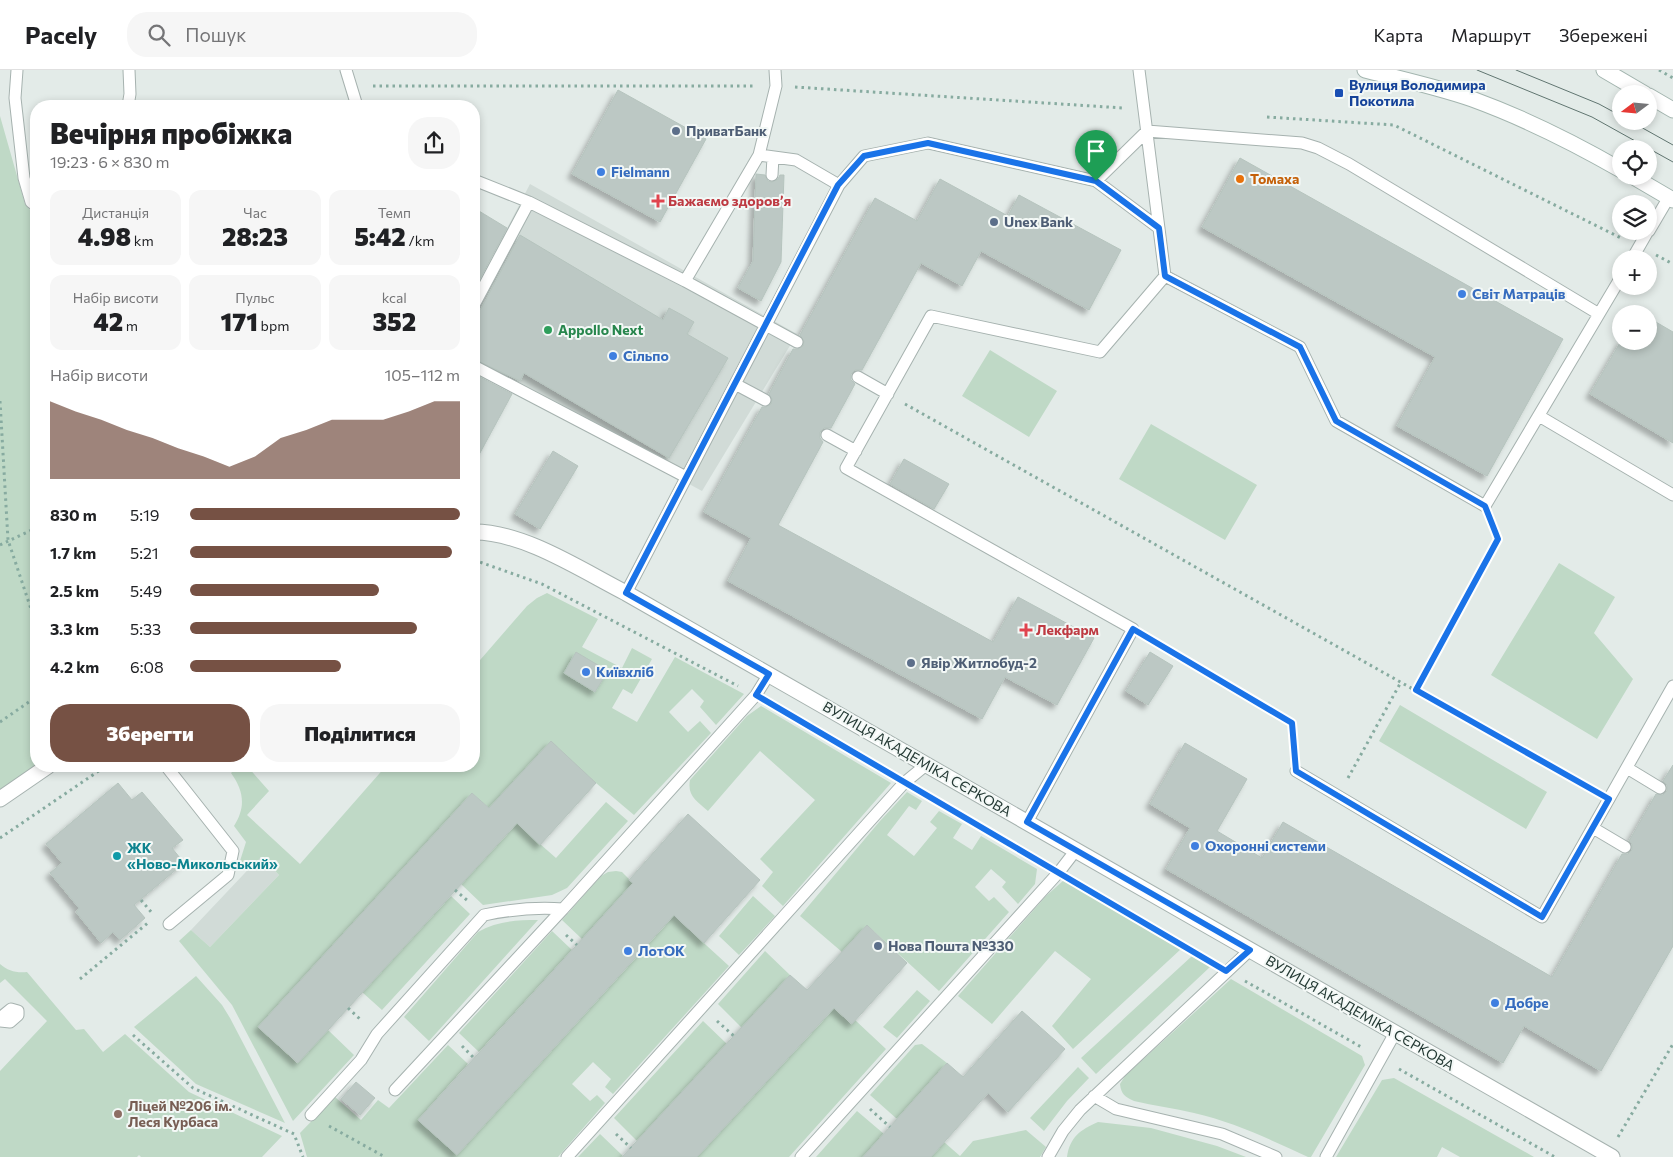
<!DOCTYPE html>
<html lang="uk">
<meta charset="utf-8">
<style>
:root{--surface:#fff;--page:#f6f6f6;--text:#202124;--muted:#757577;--line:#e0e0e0;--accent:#765144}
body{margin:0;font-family:Commissioner,sans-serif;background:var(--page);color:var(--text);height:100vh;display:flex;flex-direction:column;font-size:19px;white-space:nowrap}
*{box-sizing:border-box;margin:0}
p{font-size:16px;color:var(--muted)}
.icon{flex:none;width:28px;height:28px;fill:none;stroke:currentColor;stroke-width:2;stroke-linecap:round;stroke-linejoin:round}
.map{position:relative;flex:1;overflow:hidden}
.details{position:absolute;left:30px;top:30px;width:450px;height:672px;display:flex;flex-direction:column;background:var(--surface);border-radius:20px;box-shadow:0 2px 8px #0003}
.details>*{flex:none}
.needle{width:32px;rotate:254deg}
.controls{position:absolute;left:1612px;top:15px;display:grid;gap:10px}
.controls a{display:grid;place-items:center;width:45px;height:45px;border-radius:50%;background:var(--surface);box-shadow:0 2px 8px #0003;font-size:25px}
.pin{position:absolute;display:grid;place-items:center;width:42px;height:42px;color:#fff;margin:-51px -21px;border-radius:50% 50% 50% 0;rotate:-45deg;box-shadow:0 0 5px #0007}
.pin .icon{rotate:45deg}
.round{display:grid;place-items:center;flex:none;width:52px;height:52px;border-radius:20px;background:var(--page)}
.summary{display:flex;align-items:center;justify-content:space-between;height:85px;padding:0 20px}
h1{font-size:28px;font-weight:800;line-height:38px}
.metrics{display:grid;grid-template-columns:repeat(3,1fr);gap:8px;height:85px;padding:5px 20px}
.metrics div{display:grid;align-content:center;border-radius:12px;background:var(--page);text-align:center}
.metrics b{font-size:25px;font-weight:800}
.metrics small{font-size:14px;font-weight:400}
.metrics p{font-size:14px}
.chart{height:140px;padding:10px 20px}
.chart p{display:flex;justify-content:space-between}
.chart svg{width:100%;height:90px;margin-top:5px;fill:var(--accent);opacity:.7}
.action{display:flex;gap:10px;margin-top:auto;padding:10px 20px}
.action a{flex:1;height:58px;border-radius:20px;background:var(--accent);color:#fff;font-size:20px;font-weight:800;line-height:58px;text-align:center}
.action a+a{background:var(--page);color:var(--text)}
ul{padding:0 20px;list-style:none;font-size:16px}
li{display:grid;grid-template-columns:80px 60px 1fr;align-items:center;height:38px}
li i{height:12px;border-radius:6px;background:var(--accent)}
header{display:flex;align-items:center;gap:30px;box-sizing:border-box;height:70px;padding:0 25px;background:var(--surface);border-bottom:1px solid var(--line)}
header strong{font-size:24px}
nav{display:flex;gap:28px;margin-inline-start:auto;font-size:18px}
.search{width:350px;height:45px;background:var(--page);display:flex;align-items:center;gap:12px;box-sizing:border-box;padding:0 18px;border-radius:20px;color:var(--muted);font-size:19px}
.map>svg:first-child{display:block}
.built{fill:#d1dbd7}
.green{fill:#bfd9c6}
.building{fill:#bcc8c4;stroke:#b6c4be;filter:url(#shadow)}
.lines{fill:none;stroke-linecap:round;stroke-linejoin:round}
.lane-casing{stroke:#a6b2af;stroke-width:13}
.street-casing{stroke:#a6b2af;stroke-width:17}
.secondary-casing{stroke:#a3b5af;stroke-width:17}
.path{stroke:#87aba0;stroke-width:3;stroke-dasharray:2.5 4;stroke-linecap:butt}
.lane{stroke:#fff;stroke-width:11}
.street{stroke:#fff;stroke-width:15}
.secondary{stroke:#fff;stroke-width:15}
.tram{stroke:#607570;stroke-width:1}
.route-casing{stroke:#fff;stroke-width:10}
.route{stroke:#1a73e8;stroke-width:6}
.transit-dot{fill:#1a4fb4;stroke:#f3f8f6;stroke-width:2}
.service-dot{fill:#5c6f8a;stroke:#f3f8f6;stroke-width:2}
.shop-dot{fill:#3f7fe0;stroke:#f3f8f6;stroke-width:2}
.food-dot{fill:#e8710a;stroke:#f3f8f6;stroke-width:2}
.health-dot{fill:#e0444e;stroke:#f3f8f6;stroke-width:2}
.leisure-dot{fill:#2e9e5b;stroke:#f3f8f6;stroke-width:2}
.culture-dot{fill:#0f9aa8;stroke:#f3f8f6;stroke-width:2}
.education-dot{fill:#8d6e63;stroke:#f3f8f6;stroke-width:2}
.labels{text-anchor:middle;stroke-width:4;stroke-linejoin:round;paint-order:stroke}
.transit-label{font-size:14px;font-weight:bold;fill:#164399;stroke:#f3f8f6;text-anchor:start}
.service-label{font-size:14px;font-weight:bold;fill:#4e5e75;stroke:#f3f8f6;text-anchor:start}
.shop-label{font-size:14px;font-weight:bold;fill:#366cbe;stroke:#f3f8f6;text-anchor:start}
.food-label{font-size:14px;font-weight:bold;fill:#c56008;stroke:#f3f8f6;text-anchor:start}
.health-label{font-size:14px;font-weight:bold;fill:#be3a42;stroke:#f3f8f6;text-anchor:start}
.leisure-label{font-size:14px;font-weight:bold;fill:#27864d;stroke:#f3f8f6;text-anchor:start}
.street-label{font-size:14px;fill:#253a35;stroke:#f3f8f6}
.culture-label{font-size:14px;font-weight:bold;fill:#0d838f;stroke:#f3f8f6;text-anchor:start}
.education-label{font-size:14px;font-weight:bold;fill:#785e54;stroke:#f3f8f6;text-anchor:start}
</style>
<header>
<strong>Pacely</strong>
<div class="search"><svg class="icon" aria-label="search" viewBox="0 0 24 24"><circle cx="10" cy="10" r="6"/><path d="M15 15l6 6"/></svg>Пошук</div>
<nav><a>Карта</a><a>Маршрут</a><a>Збережені</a></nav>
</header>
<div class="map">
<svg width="1673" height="1087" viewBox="0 0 1673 1087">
<defs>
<filter id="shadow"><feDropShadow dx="-4.5" dy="4.5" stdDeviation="2.5" flood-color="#0004"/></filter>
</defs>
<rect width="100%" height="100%" fill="#e3ebe8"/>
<path class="built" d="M530,114L797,264L702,421L474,297V222Z
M260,787L279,805L210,877L191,860Z"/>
<path class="green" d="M343,34L344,36H209Z
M0,46L25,134L36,147V696L0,720Z
M990,280L1057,321L1029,367L962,326Z
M1151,354L1257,415L1225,470L1119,409Z
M1559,493L1615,527L1594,563L1633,609L1597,669L1491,605Z
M547,523L598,549L582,577L622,598L632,578L652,589L632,624L623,619L612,638L637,652L675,587L744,624L716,655L700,637L704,631L692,619L669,642L688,662L700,651L711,663L634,745L596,713L489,738L472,723L258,957L297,993L328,960L354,985L293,1051L232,935L179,871L191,860L210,877L279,805L261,787L248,801L240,791L246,772L234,756C246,737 244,721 231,703L239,696H247L269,721L247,745L300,794L386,696H474V597L527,536L537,528Z
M1400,635L1547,722L1526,759L1379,671Z
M761,636L891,713L783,836L762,816L773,802L760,789L815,730L760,681L708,741C697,731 687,726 690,710L747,646Z
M907,722L922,731L916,740L909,736L887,765L914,786L937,758L930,752L939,741L962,754L953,768L972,780L981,766L1037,799L1035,814L1018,834L1002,817L1006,812L991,799L975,817L989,831L994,827L1009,842L939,921L867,855L842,882L800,846L880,751Z
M606,732L628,751L567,818L552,825L483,835L461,814L513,758L515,752L556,788Z
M616,801L622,802L633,813L582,869L562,850L601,806L608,802Z
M1064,810L1181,879L1073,979L1052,956L1091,909L1055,881L992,954L958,926L1046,826Z
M451,826L470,844L382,940L362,922Z
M753,826L775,846L739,885L719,866Z
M672,844L729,896L613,1024L605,1017L611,1009L593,992L572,1014L590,1031L597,1025L605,1033L558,1087H307L300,1063L335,1027L361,1050L378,1030L389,1038L448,975L468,994L418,1050L457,1085L671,849L669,847Z
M538,850L429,971L404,947L478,862C497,851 516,850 538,850Z
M552,861L572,880L479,982L459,963Z
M765,881L790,905L742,958L718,934Z
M1192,886L1210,897L1096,1004L1081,988Z
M0,894C8,901 16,903 27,902L76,960L84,959L103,982L125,964L189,1022L282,1066L262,1087H141L139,1085L137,1087H0V1001L47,951L5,909L0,913Z
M196,906L222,935L230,948L285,1053L196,1014L134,957Z
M1231,909L1362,986L1365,995L1311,1087H1308C1271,1070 1234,1052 1194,1043C1174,1038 1154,1036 1134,1031C1125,1027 1121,1024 1120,1014L1125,1006Z
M917,920L930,931L897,968L883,957Z
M831,936L851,954L855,950L886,979L789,1087H697L830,943Z
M703,951L727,974L637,1071L614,1048Z
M922,974L947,993L897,1049L870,1025L915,975Z
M1078,997L1089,1008L1067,1031L1044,1061L1030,1048Z
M1394,1008L1534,1087H1460L1442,1077L1437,1087H1336L1382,1010Z
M857,1041L884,1064L863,1087H816Z
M1098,1052L1151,1058L1217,1076L1246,1087H1067C1070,1067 1080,1060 1098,1052Z
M1026,1060L1046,1077L1040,1087H931L944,1072L960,1086L973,1071Z
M600,1064L623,1086L622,1087H578Z"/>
<path class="building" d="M618,20L706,69L660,152L572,104Z
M1240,88L1563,269L1487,406L1397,356L1435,287L1202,157Z
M756,104L765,105L768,111L772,112L778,109L780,105H784L781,192L761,231L738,218L753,191Z
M940,109L1008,146L1019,125L1121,180L1089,240L981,181L962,216L921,193L862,300H855L851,304V310L855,314L831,358H824L820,362V368L823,372L778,455L993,572L1018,527L1094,568L1057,635L1005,607L982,649L728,511L751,468L704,442L762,337H766L771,334L772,329L769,324L793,279H798L803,276L804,271L800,265L875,128L917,151Z
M474,138L507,158L474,220Z
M520,165L663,250L669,238L682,245L694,252L687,264L728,288L669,388L524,303L520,311L474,289V242L481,239Z
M1649,248L1673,262V373L1590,324L1621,271H1649Z
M474,304L512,324L474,394Z
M553,381L578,396L540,459L515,444Z
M904,389L949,414L934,439L890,414Z
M576,582L608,601L595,622L564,603Z
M1150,582L1173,596L1148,635L1126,621Z
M551,671L596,713L540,775L517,753L298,993L258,957L472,723L489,738Z
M1185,673L1247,709L1217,761L1262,788L1283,752L1552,907L1622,784H1628L1632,780V774L1629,771L1656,724L1663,725L1667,721V715L1663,711L1673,695V876L1601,1001L1524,956L1503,993L1166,799L1190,758L1150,734Z
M118,713L132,730L142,722L183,770L172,778L184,793L134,835L145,848L120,870L113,862L101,873L76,842L79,838L50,803L62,793L46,774Z
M688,744L760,810L704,873L674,845L457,1085L418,1050L633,813L629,810Z
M867,855L907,893L852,954L834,938L697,1087H622L790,905L807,920Z
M1022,941L1065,979L1008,1042L988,1023L931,1087H863L947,993L963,1007Z
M356,1012L375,1028L360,1045L341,1029Z"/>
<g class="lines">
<g class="lane-casing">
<path id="lane" d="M17,0L15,28L24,108L31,132L36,136
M346,0L357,36
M1139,0L1165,206
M128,36L130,24L129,0
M759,85L796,90L839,115
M772,105L773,87
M474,110L529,132L685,211L759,85L776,16L775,0
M1096,111L1159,158
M1649,161L1669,127
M1632,189L1648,161
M685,211L797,272
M474,235L529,132
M474,296L686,407
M858,307L888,324
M735,314L765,330
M1539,346L1673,425
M827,365L856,381
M626,523L839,115L864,86L928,73L1096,111L1147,61L1302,73L1318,78L1349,94L1599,244
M166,696L233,781L228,805L169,854
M1627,698L1660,718
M1296,701L1542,847L1673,616
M1027,752L1133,559L846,398L931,246L1100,282L1165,206L1300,277L1336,351L1485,436L1621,207
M1593,758L1625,777
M0,948L11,939L18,941V945L10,952L0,951
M395,1020L563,839
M1094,1026L1116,1039L1222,1064L1276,1087
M311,1045L361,990L377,964L484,845C512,839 534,837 563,839L756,625L769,604
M567,1087L904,713L926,695
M801,1087L1059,802L1076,780
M1048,1087L1063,1061L1080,1040L1250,880
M1326,1087L1395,963"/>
</g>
<g class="street-casing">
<path id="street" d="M474,462C524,462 581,500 626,523L1612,1087
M0,729L48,696"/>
</g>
<g class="secondary-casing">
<path id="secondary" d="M1365,0C1401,9 1437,17 1472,29C1524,48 1574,73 1621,100
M1604,0L1645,24
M1649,26L1673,40
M1632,106L1673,130"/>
</g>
<path class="path" d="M1659,0L1673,8
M373,16H756
M795,17L1123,38
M1267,47L1394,55L1621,168
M1656,185L1673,194
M0,331L8,470L36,554
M905,334L1591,719
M0,475L36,458
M474,490L542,514L738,616
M1150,569L1292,653L1295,681
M1416,620L1498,469L1492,455
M783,641L887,703
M0,652L36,627
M1348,708L1401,612
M923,724L1041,792
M0,768L106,696
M1076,813L1209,891
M455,820L468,831
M141,830L152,843
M566,865L577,875
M80,909L149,852
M1245,911L1363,978
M348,938L361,950
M717,951L734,966
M133,965L193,1018L294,1064L303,1087
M462,976L474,988
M1399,999L1555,1087
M870,1039L890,1057
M329,1056L385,1087
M616,1064L631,1078
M1618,1067L1673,974"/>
<use href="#lane" class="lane"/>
<use href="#street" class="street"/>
<use href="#secondary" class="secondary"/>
<path class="tram" d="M1477,0L1592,47L1673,92
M1516,0L1599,34L1621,46
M1630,51L1673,75"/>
</g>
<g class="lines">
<g class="route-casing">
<path id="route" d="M928,73L1096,111L1159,158L1165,206L1300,277L1336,351L1485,436L1498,469L1416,620L1609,729L1542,847L1296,701L1292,653L1133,559L1027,752L1250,880L1226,901L756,625L769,604L626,523L838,115L864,86Z"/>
</g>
<use href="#route" class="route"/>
</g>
<rect class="transit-dot" x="1334" y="18" width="10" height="10" rx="2.5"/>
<g class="service-dot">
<circle cx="676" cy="61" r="5"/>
<circle cx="994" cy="152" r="5"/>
<circle cx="911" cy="593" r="5"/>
<circle cx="878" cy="876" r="5"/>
</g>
<g class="shop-dot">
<circle cx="601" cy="102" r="5"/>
<circle cx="1462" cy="224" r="5"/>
<circle cx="613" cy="286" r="5"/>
<circle cx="586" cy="602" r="5"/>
<circle cx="1195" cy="776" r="5"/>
<circle cx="628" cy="881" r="5"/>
<circle cx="1495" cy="933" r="5"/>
</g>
<circle class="food-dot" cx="1240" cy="109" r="5"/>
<g class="health-dot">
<path d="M655.5 123.5h5v5h5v5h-5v5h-5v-5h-5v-5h5z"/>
<path d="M1023.5 552.5h5v5h5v5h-5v5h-5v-5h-5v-5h5z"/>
</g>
<circle class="leisure-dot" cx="548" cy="260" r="5"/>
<circle class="culture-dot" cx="117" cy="786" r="5"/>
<circle class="education-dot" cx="118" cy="1044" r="5"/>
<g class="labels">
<g class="transit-label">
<text x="1349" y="20">Вулиця Володимира<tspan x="1349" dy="16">Покотила</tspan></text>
</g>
<g class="service-label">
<text x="686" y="66">ПриватБанк</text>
<text x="1004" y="157">Unex Bank</text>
<text x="921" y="598">Явір Житлобуд-2</text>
<text x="888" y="881">Нова Пошта №330</text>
</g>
<g class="shop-label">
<text x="611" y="107">Fielmann</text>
<text x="1472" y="229">Світ Матраців</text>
<text x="623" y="291">Сільпо</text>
<text x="596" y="607">Київхліб</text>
<text x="1205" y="781">Охоронні системи</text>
<text x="638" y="886">ЛотОК</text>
<text x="1505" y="938">Добре</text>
</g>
<g class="food-label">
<text x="1250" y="114">Томаха</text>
</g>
<g class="health-label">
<text x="668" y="136">Бажаємо здоровʼя</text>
<text x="1036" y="565">Лекфарм</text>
</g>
<g class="leisure-label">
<text x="558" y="265">Appollo Next</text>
</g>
<g class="street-label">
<text transform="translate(917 689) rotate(30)" y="5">ВУЛИЦЯ АКАДЕМІКА СЄРКОВА</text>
<text transform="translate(1360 943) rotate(30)" y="5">ВУЛИЦЯ АКАДЕМІКА СЄРКОВА</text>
</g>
<g class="culture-label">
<text x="127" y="783">ЖК<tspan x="127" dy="16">«Ново-Микольський»</tspan></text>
</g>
<g class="education-label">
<text x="128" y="1041">Ліцей №206 ім.<tspan x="128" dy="16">Леся Курбаса</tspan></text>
</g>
</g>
</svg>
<div class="controls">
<a><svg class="needle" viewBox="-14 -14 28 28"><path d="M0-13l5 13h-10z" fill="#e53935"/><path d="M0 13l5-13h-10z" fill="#757577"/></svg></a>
<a><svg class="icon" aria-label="locate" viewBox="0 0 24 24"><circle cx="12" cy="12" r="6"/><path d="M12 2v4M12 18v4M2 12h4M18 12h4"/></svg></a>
<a><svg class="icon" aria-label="layers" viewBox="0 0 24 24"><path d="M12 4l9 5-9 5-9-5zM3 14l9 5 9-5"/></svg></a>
<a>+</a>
<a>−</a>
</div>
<div class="pin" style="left:1096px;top:111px;background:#1e9e55"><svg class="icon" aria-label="arrive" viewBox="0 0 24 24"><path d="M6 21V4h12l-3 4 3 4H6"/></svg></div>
<section class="details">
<div class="summary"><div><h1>Вечірня пробіжка</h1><p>19:23 · 6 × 830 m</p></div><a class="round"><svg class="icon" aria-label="share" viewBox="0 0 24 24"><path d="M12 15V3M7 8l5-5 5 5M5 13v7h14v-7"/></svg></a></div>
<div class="metrics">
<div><p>Дистанція</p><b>4.98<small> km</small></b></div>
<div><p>Час</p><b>28:23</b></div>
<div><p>Темп</p><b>5:42<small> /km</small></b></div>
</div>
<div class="metrics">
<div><p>Набір висоти</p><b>42<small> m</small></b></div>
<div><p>Пульс</p><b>171<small> bpm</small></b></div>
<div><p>kcal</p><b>352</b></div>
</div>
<div class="chart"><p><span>Набір висоти</span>105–112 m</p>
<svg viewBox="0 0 160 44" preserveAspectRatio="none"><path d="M0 44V6L10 11L20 15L30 20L40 24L50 29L60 33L70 38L80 33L90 24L100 20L110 15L120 15L130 15L140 11L150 6L160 6V44z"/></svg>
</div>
<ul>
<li><b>830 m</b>5:19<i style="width:100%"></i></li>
<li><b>1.7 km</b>5:21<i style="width:97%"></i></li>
<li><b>2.5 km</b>5:49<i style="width:70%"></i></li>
<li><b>3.3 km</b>5:33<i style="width:84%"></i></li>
<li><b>4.2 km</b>6:08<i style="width:56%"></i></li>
</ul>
<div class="action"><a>Зберегти</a><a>Поділитися</a></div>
</section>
</div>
